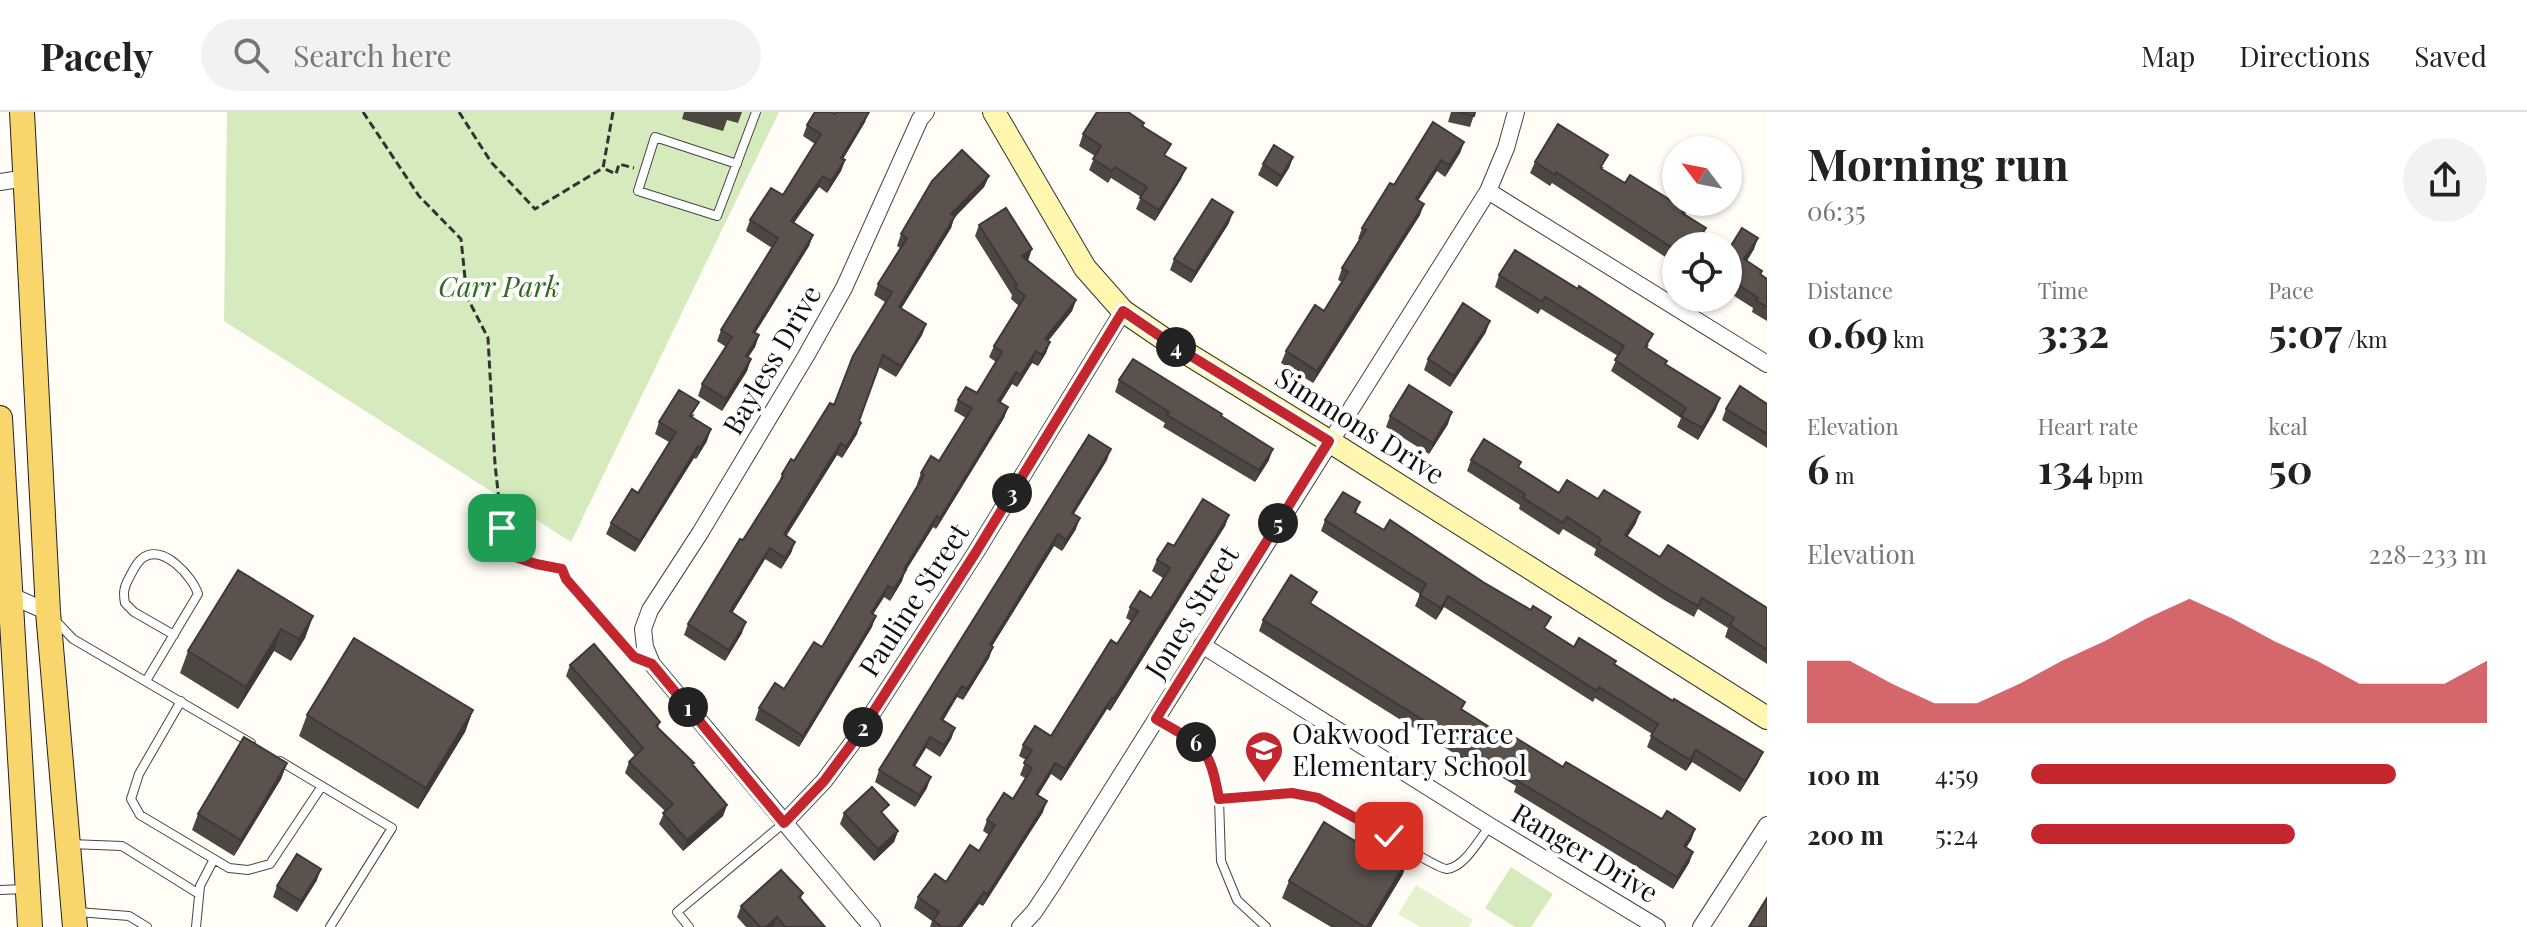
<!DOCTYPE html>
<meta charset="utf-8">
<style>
:root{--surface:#fff;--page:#f2f2f2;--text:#222;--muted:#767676;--line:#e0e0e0;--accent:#c4262e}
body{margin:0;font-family:"Playfair Display",serif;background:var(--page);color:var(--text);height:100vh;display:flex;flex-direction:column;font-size:30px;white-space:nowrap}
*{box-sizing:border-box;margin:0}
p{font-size:26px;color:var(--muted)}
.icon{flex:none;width:44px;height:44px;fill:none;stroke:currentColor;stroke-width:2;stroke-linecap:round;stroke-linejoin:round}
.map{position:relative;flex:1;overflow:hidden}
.sheet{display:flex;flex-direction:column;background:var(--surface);width:760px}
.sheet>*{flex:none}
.needle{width:52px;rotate:302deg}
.tools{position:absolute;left:1662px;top:24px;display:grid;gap:16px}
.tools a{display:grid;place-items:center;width:80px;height:80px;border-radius:50%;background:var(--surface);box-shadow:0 2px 6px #0004;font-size:40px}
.pin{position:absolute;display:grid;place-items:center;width:68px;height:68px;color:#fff;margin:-34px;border-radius:16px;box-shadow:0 4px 12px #0006}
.km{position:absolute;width:40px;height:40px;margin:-20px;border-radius:50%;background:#222;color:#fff;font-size:22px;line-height:40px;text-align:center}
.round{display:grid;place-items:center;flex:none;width:84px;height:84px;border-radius:42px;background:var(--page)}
.headline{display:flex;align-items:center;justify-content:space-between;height:136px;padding:0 40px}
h1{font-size:44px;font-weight:700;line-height:60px}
.stats{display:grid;grid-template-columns:repeat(3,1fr);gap:12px;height:136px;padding:8px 40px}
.stats div{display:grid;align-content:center}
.stats b{font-size:40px;font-weight:700}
.stats small{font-size:22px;font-weight:400}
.stats p{font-size:22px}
.chart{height:224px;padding:16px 40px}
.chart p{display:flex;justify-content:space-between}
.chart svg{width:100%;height:144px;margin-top:8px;fill:var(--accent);opacity:.7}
ul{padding:0 40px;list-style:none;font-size:26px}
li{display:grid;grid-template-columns:128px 96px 1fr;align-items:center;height:60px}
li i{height:20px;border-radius:10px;background:var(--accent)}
header{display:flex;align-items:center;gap:48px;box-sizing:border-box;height:112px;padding:0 40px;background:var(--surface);border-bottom:2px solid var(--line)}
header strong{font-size:38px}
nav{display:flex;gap:44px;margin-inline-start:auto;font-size:28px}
.search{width:560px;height:72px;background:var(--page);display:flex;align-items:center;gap:20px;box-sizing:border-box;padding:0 28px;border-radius:44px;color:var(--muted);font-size:30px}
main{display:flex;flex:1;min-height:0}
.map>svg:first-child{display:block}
.green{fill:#d5ebbd}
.pitch{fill:#e6f2cf}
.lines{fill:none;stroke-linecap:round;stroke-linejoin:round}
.lane-casing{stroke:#444;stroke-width:10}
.street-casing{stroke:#444;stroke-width:18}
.secondary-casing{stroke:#333;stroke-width:24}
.primary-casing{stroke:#222;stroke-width:26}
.path{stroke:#333;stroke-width:3;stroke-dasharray:8 4;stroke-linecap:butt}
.lane{stroke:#fff;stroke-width:8}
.street{stroke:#fff;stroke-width:16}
.secondary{stroke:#fff6b0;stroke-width:22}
.primary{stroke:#f9d66b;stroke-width:24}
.wall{fill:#4d4742}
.shaded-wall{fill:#3f3936}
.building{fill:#5a524d;stroke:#3f3936;stroke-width:2}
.route-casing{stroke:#fff;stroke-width:16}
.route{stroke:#c4262e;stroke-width:10}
.labels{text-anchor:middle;stroke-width:8;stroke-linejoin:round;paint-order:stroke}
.park-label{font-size:28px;font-style:italic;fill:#2f6b1f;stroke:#fff}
.street-label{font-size:28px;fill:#111;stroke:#fff}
.poi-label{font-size:28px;fill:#111;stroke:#fff;text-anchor:start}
</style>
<header>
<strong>Pacely</strong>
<div class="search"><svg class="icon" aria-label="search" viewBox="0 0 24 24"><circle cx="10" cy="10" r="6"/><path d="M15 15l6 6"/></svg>Search here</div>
<nav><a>Map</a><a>Directions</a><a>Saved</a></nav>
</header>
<main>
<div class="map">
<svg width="1767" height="815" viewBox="0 0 1767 815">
<rect width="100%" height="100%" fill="#fffdf5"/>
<path class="green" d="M227,0H779L571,430L224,209Z
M1511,755L1553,782L1531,815H1515L1485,796Z"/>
<path class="pitch" d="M1416,773L1473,808L1469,815H1420L1398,802Z"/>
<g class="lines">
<g class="lane-casing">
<path id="lane" d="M737,52L655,25L638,79L717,104L756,0
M54,507L73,527L251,631
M146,569L198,482C192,464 164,433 144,445C136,450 133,459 129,466C124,475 123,481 125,491L134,500L174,523
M181,589L139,662L131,687L140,703L229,756L248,758L270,752L322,674
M1156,607L1202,634L1213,654L1219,687L1221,749L1237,788L1266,815
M280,649L392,716L330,815
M1219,687C1250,684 1287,676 1318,686C1341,694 1436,758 1447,757C1465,755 1479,727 1490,714
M70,732L122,734L199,782
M0,778L24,777
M78,800L129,804L147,815
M196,815L200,774L214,747
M689,815L677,800L784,711"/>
</g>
<g class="street-casing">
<path id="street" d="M0,70L26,66
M1488,79L1767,252
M5,481L48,500
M1202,533L1490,714L1657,815
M784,711L824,669L859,622L976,440L1123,199
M872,815L652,552L645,535L643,517L650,498L700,421L806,244L844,176L920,7L926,0
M1020,815L1034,800L1052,773L1488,79L1506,36L1516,0
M1701,815L1767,713"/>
</g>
<g class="secondary-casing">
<path id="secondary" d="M994,0L1085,156L1123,199L1170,231L1329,329L1767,606"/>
</g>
<g class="primary-casing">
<path id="primary" d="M22,0L48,500L75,815
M0,306L30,815"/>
</g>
<path class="path" d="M363,0L419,84L461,127L467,185L488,226L495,352L502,416L501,440L536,452L562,457L566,467L626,535
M459,0L491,50L535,97L603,56
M613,0L603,56L616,62L619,52L634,56"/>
<use href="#lane" class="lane"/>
<use href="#street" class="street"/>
<use href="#secondary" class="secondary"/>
<use href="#primary" class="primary"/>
</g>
<path class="wall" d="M684,0H742L738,11L727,8L723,19L682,7Z
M1451,0H1475L1470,15L1448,10Z
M835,2L865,10L843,47L845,48L841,59L827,81L819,75L794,111L813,123L809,134L755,221L759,223L755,235L748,245L751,247L747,259L722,299L698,284L702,272L726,235L717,229L721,218L772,136L746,119L750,108L783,83L815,32L803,24L807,13Z
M1144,11L1143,15L1166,44L1186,56L1181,67L1155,109L1136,97L1141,85L1111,66L1108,71L1089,58L1095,44L1079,34L1083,22Z
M1464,30L1460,41L1445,65L1437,59L1418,88L1420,103L1313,271L1281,251L1286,239L1324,199L1342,170L1338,168L1342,156L1360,128L1358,127L1362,116L1394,73Z
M1293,45L1289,56L1277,75L1258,63L1263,52Z
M1535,50L1604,55L1602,57L1625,71L1672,89L1693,90L1685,102L1706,116L1704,121L1725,134H1676V140L1670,148L1552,71L1550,74L1530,61Z
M989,64L984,75L954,106L951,116L901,196L926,212L922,223L896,265L879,255L859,309L857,322L842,346L837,343L786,424L795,430L791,441L781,457L765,447L732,501L742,521L725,549L684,523L688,512L743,428L778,373L782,362L794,349L834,293L885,190L874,183L878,172L900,136L897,134L901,122Z
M1229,111L1191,171L1170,158L1174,147Z
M979,113L1028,149L1076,188L1072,199L1048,229L1050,230L1046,241L1038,254L1032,251L1017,275L1012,272L1001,290L1008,295L1004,306L936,417L933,415L905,460L902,469L890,489L884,485L873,502L872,515L799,635L755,608L759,596L784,577L822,535L918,373L917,372L921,361L939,349L966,306L954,299L958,288L977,281L996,250L989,245L994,234L1019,194L1011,187L1012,183L975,124Z
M1728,136L1754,137L1747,149L1762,159L1761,163L1767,167V209L1752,200L1753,196L1728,180Z
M1499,163L1649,233L1647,236L1716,297L1698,328L1677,315L1681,306L1611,259L1618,244L1541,197L1538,202L1495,175Z
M1486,220L1450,275L1424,258L1428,247Z
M1119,268L1221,304L1269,348L1255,370L1163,315L1165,311L1115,280Z
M1767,292V336L1722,308L1726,297Z
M695,302L692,306L707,329L696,347L694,346L635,440L606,422L611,411L638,381L669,330L655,322L659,310Z
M1390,304L1448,312L1429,342L1386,315Z
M1107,348L1074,402L1076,417L1062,439L1054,434L992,534L989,546L963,588L957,585L943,609L955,616L951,627L940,645L926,636L915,654L927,676L915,695L875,670L879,658Z
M1471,348L1519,356L1559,381L1636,411L1627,425L1660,445L1767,496V552L1725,525L1728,516L1698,497L1694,505L1666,489L1594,443L1596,437L1563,417L1559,423L1519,397L1520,393L1467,359Z
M1360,390L1356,401L1574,535L1614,552L1758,651L1740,680L1692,650L1686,659L1647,635L1652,622L1595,586L1593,590L1444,495L1436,508L1415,494L1420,482L1321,419L1325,408Z
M1229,403L1225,414L1110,599L1107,597L1061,669L1051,662L1038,683L1043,700L983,794L979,792L962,815H930L932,809L914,796L918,785L946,770L979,739L989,723L983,719L987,708L1013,687L1025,666L1020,663L1026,648L1019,644L1023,633L1051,624L1117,532L1131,509L1126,506L1130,495L1151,486L1163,466L1152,459L1157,448L1174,434Z
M1312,492L1462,598L1513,630L1662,707L1695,717L1691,728L1686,736L1693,740L1689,751L1673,777L1514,680L1516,674L1490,658L1487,662L1259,519L1263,508Z
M313,504L305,526L291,549L274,539L238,597L180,561L188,539Z
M570,553L660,610L658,616L727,693L723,704L683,739L659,712L665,699L625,661L629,650L635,644L566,564Z
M473,598L465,620L418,697L299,624L307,603Z
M287,651L281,667L234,744L192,718L198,702Z
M844,701L885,704L898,719L894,730L874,749L840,712Z
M1403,762L1371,815H1331L1282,786L1289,769Z
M317,768L297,800L273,785L277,774Z
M803,781L801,786L825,815H746L737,805L741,794Z"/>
<path class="shaded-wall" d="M869,0L865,10L837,57L841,46Z
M1464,30L1460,41L1445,65L1449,53Z
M1293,45L1289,56L1277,75L1281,64Z
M845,48L841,59L827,81L831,69Z
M1441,48L1437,59L1412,98L1416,87Z
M1186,56L1181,67L1155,109L1159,98Z
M823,64L819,75L787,120L791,109Z
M989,64L984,75L954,106L951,116L895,207L899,195L951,102Z
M1690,90H1693L1678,112L1682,101Z
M1424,92L1420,103L1313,271L1317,259Z
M1233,100L1229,111L1191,171L1195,160Z
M813,123L809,134L749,231L753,220Z
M1758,126L1754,137L1740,159L1744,147Z
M1032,137L1028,149L1022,144Z
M1076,188L1072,199L1041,238L1045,227Z
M1490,209L1486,220L1450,275L1454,264Z
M926,212L922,223L896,265L901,254Z
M759,223L755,235L742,255L746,244Z
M1050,230L1046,241L1038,254L1042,243Z
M1036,239L1032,251L1017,275L1021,263Z
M751,247L747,259L722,299L726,287Z
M1016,260L1012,272L994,300L998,289Z
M1720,286L1716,297L1698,328L1702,316Z
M1008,295L1004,306L936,417L940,406Z
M1452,300L1448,312L1429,342L1433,331Z
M861,311L857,322L842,346L846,335Z
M711,317L707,329L696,347L700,336Z
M841,331L837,343L780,434L784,422Z
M698,334L694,346L635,440L640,429Z
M1111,337L1107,348L1067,412L1072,401Z
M1273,337L1269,348L1255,370L1259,358Z
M1640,400L1636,411L1621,435L1625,423Z
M1229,403L1225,414L1110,599L1114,587Z
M937,404L933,415L905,460L902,469L890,489L904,457Z
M1080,406L1076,417L1062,439L1066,428Z
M1058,422L1054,434L986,544L990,533Z
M795,430L791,441L781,457L785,446Z
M770,436L765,447L726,511L730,499Z
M888,474L884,485L867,512L871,501Z
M1448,484L1444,495L1436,508L1441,496Z
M313,504L305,526L291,549L299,527Z
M876,504L872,515L799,635L803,624Z
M746,510L742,521L725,549L729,538Z
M281,517L274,539L238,597L246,575Z
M993,535L989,546L963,588L967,577Z
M962,574L957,585L936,619L941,607Z
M1112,586L1107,597L1061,669L1065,657Z
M473,598L465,620L418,697L426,676Z
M955,616L951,627L940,645L944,633Z
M930,625L926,636L909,664L913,653Z
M1696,638L1692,650L1686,659L1690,648Z
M1763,640L1758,651L1740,680L1745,669Z
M287,651L281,667L234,744L241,728Z
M1055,651L1051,662L1032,693L1036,682Z
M931,665L927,676L915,695L919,683Z
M1047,689L1043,700L983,794L987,783Z
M727,693L723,704L683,739L687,728Z
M1695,717L1691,728L1680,746L1684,734Z
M898,719L894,730L874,749L878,737Z
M1693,740L1689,751L1673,777L1677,765Z
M1409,745L1403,762L1371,815H1367Z
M321,757L317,768L297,800L301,789Z
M984,780L979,792L962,815H958Z
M777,805L773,815H766Z"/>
<path class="building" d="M815,0H832L835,2L836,0H869L841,46L845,48L831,69L823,64L791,109L813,123L753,220L759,223L746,244L751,247L726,287L702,272L732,225L721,218L778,126L750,108L771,76L783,83L821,22L807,13Z
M1097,0H1128L1144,11L1142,14L1171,32L1164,43L1186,56L1159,98L1140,86L1147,75L1115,55L1112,59L1093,47L1101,34L1083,22Z
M1457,0H1475L1474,4Z
M1433,10L1464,30L1449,53L1441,48L1416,87L1424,92L1317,259L1286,239L1315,193L1324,199L1348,160L1342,156L1366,118L1362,116L1390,71L1394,73Z
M1558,12L1608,43L1600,56L1625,71L1630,63L1672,89L1676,83V90H1690L1682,101L1706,116L1703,120L1725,134H1688L1680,128L1674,137L1556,60L1555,63L1535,50Z
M1274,33L1293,45L1281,64L1263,52Z
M962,38L989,64L951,102L955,104L899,195L926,212L901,254L883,243L859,309L861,311L846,335L841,331L784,422L795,430L785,446L770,436L730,499L746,510L729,538L688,512L740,427L743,428L784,363L782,362L791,347L794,349L830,291L834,293L853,244L892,180L878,172L907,126L901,122L932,69Z
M1212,87L1233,100L1195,160L1174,147Z
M1006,96L1032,137L1022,144L1076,188L1045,227L1050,230L1042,243L1036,239L1021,263L1016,260L998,289L1008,295L940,406L937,404L904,457L906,458L894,477L888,474L871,501L876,504L803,624L759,596L775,571L784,577L814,530L822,535L924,363L921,361L931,344L939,349L972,296L958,288L966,275L977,281L1002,240L994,234L1025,184L1015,176L1017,173L979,113Z
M1742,116L1758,126L1744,147L1762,159L1760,162L1767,167V195L1756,189L1758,186L1728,166V136L1729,137Z
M1515,138L1578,177L1579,174L1653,222L1645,235L1667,249L1665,252L1720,286L1702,316L1681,304L1686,296L1615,248L1624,234L1545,185L1542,190L1499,163Z
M1463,191L1490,209L1454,264L1428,247Z
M1133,247L1222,302L1221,304L1273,337L1259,358L1167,303L1169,300L1119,268Z
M1409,273L1452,300L1433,331L1390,304Z
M1740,274L1767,292V322L1726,297Z
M679,278L699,290L690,304L711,317L700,336L698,334L640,429L611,411L632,377L638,381L676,320L659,310Z
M1089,323L1111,337L1072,401L1080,406L1066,428L1058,422L990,533L993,535L967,577L962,574L941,607L955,616L944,633L930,625L913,653L931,665L919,683L879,658Z
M1484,327L1521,350L1518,355L1559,381L1567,368L1598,387L1604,378L1640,400L1625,423L1660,445L1668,433L1767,496V538L1730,513L1734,506L1702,486L1698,494L1670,478L1598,432L1601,427L1567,405L1563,411L1523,386L1525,382L1471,348Z
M1343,380L1360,390L1354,400L1384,418L1390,408L1483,470L1531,498L1533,494L1551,505L1544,516L1574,535L1579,526L1616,549L1614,552L1673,589L1674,587L1763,640L1745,669L1696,638L1690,648L1651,624L1658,612L1599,575L1597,579L1448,484L1441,496L1420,483L1426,472L1325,408Z
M1203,387L1229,403L1114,587L1112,586L1065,657L1055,651L1036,682L1047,689L987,783L984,780L958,815H942L933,808L939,800L918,785L935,762L946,770L970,733L979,739L995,713L987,708L1004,681L1013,687L1032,656L1024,651L1032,638L1023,633L1035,614L1051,624L1111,528L1117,532L1138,499L1130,495L1140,479L1151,486L1170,456L1157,448L1168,431L1174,434Z
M238,458L313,504L299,527L281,517L246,575L188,539Z
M1291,463L1317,480L1310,491L1465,590L1461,597L1513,630L1516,626L1563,655L1566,650L1662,707L1667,699L1695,717L1684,734L1693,740L1677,765L1518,669L1522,663L1494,647L1492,651L1263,508Z
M354,526L473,598L426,676L307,603Z
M594,532L660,610L656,614L694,651L692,652L727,693L687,728L663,701L673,692L629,650L643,636L570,553Z
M244,625L287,651L241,728L198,702Z
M872,675L889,693L881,700L898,719L878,737L844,701Z
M1324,710L1355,729L1362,717L1409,745L1367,815H1365L1289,769Z
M297,742L321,757L301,789L277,774Z
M781,758L803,781L799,785L825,815H785L777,805L766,815H760L741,794Z
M1767,786V815H1749Z"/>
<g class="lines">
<g class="route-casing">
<path id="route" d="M502,416L501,440L536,452L562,457L566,467L634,545L652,552L784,711L824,669L859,622L976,440L1123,199L1170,231L1329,329L1156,607C1203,635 1209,631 1219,687L1292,681L1318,686L1389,724"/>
</g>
<use href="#route" class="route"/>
</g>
<defs>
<g id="school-pin" transform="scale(2)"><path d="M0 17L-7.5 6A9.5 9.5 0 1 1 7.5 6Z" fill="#c4262e" stroke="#fff"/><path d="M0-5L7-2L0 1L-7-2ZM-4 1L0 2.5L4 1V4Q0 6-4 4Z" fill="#fff"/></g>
</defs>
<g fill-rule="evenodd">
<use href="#school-pin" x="1264" y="638"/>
</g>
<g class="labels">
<g class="park-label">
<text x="499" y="185">Carr Park</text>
</g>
<g class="street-label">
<text transform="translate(772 248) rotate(-60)" y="10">Bayless Drive</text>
<text transform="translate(1360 314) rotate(32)" y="10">Simmons Drive</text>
<text transform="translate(914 488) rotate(-57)" y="10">Pauline Street</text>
<text transform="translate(1192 500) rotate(-58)" y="10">Jones Street</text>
<text transform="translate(1585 741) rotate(31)" y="10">Ranger Drive</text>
</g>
<g class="poi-label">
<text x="1292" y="632">Oakwood Terrace<tspan x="1292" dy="32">Elementary School</tspan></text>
</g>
</g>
</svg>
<div class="tools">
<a><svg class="needle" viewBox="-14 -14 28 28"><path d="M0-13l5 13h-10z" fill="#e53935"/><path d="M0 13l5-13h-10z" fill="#767676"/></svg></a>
<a><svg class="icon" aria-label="locate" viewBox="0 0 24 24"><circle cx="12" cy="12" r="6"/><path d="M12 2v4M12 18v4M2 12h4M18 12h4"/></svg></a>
</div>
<div class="pin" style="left:502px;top:416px;background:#1e9e55"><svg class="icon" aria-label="arrive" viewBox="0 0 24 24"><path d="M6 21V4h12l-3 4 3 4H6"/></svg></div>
<div class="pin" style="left:1389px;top:724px;background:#d93025"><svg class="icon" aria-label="check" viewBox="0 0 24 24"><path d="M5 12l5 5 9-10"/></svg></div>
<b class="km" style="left:688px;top:595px">1</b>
<b class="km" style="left:863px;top:615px">2</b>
<b class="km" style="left:1012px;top:381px">3</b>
<b class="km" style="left:1176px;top:235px">4</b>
<b class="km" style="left:1278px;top:411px">5</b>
<b class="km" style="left:1196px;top:630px">6</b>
</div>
<section class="sheet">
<div class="headline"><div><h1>Morning run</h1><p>06:35</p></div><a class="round"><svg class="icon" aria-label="share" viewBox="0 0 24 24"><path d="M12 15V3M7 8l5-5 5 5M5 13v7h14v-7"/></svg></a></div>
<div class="stats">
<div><p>Distance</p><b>0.69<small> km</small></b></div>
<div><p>Time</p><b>3:32</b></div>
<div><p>Pace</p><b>5:07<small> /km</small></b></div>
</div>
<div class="stats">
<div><p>Elevation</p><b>6<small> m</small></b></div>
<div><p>Heart rate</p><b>134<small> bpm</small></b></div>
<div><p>kcal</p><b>50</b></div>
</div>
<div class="chart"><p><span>Elevation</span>228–233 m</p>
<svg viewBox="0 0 160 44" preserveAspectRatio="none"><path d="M0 44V25L10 25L20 32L30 38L40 38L50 32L60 25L70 19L80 12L90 6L100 12L110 19L120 25L130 32L140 32L150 32L160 25V44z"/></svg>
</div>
<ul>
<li><b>100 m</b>4:59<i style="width:80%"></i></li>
<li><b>200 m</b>5:24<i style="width:58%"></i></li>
</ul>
</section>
</main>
